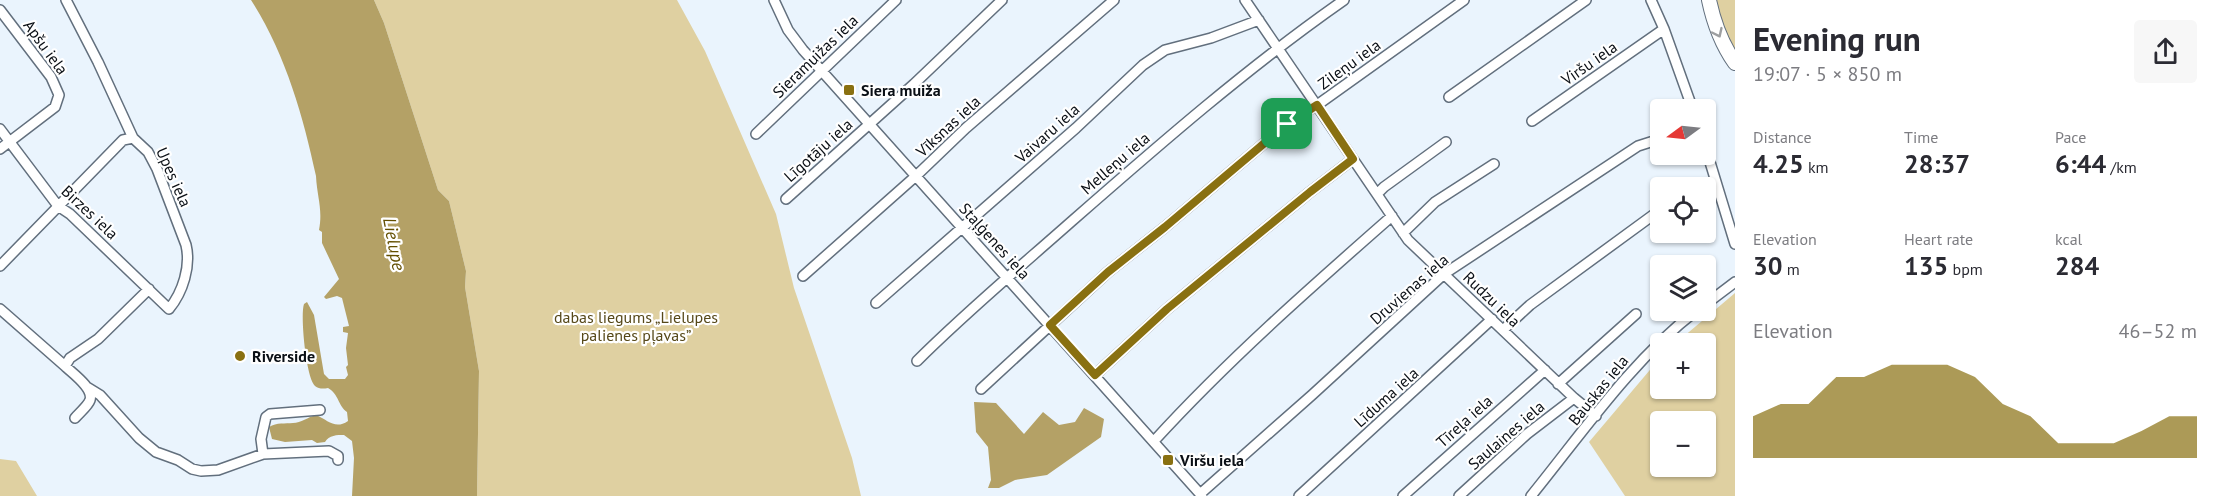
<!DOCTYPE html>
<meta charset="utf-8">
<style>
:root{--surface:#fff;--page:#f7f7f7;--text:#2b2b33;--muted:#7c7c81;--accent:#897011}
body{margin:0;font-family:"PT Sans",sans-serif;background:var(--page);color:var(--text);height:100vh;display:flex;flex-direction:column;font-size:22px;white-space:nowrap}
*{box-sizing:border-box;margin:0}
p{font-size:20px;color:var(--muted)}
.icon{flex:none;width:33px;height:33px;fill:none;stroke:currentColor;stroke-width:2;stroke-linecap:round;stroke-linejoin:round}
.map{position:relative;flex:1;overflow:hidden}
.sheet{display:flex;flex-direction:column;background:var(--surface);width:480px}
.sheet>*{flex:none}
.needle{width:39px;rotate:255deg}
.controls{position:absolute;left:1650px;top:99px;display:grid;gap:12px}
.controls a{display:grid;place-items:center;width:66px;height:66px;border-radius:6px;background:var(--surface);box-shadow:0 2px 4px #0004;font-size:30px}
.pin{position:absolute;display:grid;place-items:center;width:51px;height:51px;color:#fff;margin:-26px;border-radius:12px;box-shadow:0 3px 9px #0006}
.round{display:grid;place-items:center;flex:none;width:63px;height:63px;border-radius:6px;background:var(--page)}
.head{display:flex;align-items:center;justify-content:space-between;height:102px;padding:0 18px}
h1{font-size:33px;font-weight:600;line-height:45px}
.stats{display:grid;grid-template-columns:repeat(3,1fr);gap:9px;height:102px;padding:6px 18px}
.stats div{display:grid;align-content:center}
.stats b{font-size:26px;font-weight:600}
.stats small{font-size:16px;font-weight:400}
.stats p{font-size:16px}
.chart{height:168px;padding:12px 18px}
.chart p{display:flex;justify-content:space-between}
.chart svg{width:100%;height:108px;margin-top:6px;fill:var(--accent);opacity:.7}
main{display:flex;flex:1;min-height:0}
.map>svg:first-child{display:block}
.green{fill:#dfd0a1;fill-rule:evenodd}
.water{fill:#b4a166}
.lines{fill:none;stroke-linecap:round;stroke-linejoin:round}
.minor-casing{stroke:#626f7d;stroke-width:12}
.highway-casing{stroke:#626f7d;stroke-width:16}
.minor{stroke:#fff;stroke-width:9}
.highway{stroke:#fff;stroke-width:14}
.oneway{stroke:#9d9fa1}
.route-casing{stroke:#fff;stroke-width:12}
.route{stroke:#897011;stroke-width:8}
.poi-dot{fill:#897011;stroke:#fff;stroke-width:2}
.labels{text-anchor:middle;stroke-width:4.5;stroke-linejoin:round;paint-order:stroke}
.street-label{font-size:16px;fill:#0a0f15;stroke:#fff}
.poi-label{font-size:16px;font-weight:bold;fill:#0a0f15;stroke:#fff;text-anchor:start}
.park-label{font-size:16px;fill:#564819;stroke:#fff}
.water-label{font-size:18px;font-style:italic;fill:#634f01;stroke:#fff}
</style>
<main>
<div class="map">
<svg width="1735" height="496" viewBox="0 0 1735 496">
<rect width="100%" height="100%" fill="#eaf4fd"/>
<path class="green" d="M374,0H677L705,51L776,214L794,288L852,458L861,496H477L479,371L465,287L466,271L449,201L438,190L384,23Z
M1716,0H1735V53C1725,37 1717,18 1716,0Z
M1735,293V496H1625L1589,442L1660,358V388H1706V344L1676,343ZM1660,422H1706V466H1660Z
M0,459L16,461L37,496H0Z"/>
<path class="water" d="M251,0H374L384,23L438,190L449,201L466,271L465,287L479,371L477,496H352L354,458L352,441L344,435C337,435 329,435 325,442L317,443L312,440L285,442L272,439L269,427C277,422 285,424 293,423C301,423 308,417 316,415C328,420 335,430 348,421L347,412C338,406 339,394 328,388C323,389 319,389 315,386C306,378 300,315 304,304L307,302L314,315L324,374L329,379H345L348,375L346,367L348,365L346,348L348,333L343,332V327L349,326L342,298L337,296L326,299L324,297L339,279L322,243V232L319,230C323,209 317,197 316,176C303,115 285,53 251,0Z
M974,402L996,403L1024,434L1043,412L1059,425L1075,422L1084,408L1104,419L1101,437L1047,475L1015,480L999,488H988L991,480L988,447L976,432Z"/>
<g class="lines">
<g class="minor-casing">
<path id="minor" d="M774,0L788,30L803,50L1202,496
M1245,0L1408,240L1574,398L1596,416
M1651,0L1664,29L1693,110
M0,10L51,77L59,95L55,107L0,149
M1449,97L1586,0
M1532,121L1664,29
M0,129L58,206L70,214L169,309C183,292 191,266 186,245L157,169L148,152L133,138L98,62L66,0
M756,134L896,0
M1706,149L1735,244
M1377,194L1384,187L1446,142
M786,199L914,84L1002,0
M1403,233L1435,202L1494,164
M0,266L123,140L133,138
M803,276L917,175L966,128L1114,0
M876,303L1076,128L1143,65L1165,50L1211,38L1259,20
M1706,304L1735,282
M0,309L65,366L70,358L98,339L149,289
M1503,330L1530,305L1660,210
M917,361C966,312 1020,267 1072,221C1160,144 1248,67 1344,0
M65,366C72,373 94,388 90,400C88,406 79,413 75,418
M1095,375L1167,309L1310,192L1353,159
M1558,384L1636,314
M87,387L100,395L139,438L156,452L178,460L192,469L201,471L218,470L263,454L329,451L338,456V460
M981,389L1108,272L1165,227L1287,124L1320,103L1464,0
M1154,441C1228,360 1310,288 1392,216
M263,454L261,439L266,417L270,414L320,410
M1200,494L1312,395L1444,274L1638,146L1660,139
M1299,496L1492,319
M1403,496L1545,370
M1459,496L1527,434L1574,398
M1531,496C1583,432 1631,361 1697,310"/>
</g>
<g class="highway-casing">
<path id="highway" d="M1709,0C1714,24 1721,43 1735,63"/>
</g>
<use href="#minor" class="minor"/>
<use href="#highway" class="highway"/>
</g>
<defs><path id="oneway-chevron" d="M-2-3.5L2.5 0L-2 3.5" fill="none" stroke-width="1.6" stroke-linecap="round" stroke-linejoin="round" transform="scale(1.5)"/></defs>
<use class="oneway" href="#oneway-chevron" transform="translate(1718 33) rotate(65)"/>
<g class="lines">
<g class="route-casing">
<path id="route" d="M1317,105L1353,159L1310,192L1167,309L1095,375L1050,325L1108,272L1165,227L1287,124Z"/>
</g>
<use href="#route" class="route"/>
</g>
<g class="poi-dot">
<rect x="843" y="84" width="12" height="12" rx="3"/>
<circle cx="240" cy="356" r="6"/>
<rect x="1162" y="454" width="12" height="12" rx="3"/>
</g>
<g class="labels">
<g class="street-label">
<text transform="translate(46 47) rotate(54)" y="6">Apšu iela</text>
<text transform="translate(815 56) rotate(-44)" y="6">Sieramuižas iela</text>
<text transform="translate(1589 63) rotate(-35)" y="6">Viršu iela</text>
<text transform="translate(1349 64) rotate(-36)" y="6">Zileņu iela</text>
<text transform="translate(948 126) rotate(-43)" y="6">Vīksnas iela</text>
<text transform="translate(1047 133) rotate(-42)" y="6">Vaivaru iela</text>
<text transform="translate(818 150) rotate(-42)" y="6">Līgotāju iela</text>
<text transform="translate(1115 163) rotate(-41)" y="6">Melleņu iela</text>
<text transform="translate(174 177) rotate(66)" y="6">Upes iela</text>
<text transform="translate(90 212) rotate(43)" y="6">Birzes iela</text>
<text transform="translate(995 241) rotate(48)" y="6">Staļģenes iela</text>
<text transform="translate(1409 289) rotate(-41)" y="6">Druvienas iela</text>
<text transform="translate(1492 299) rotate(44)" y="6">Rudzu iela</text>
<text transform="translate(1598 390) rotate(-51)" y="6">Bauskas iela</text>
<text transform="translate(1386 397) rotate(-42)" y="6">Līduma iela</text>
<text transform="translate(1464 421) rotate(-42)" y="6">Tīreļa iela</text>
<text transform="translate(1506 435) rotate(-41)" y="6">Saulaines iela</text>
</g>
<g class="poi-label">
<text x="861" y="96">Siera muiža</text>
<text x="252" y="362">Riverside</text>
<text x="1180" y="466">Viršu iela</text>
</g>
<g class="park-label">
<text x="636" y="323">dabas liegums „Lielupes<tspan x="636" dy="18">palienes pļavas”</tspan></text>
</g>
<g class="water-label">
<text transform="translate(394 244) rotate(79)" y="6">Lielupe</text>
</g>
</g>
</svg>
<div class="controls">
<a><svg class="needle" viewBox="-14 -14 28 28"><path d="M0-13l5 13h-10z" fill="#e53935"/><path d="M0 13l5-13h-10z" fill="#7c7c81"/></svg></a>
<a><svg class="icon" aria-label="locate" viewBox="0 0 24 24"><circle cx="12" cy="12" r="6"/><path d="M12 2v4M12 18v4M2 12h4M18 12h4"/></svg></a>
<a><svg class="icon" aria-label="layers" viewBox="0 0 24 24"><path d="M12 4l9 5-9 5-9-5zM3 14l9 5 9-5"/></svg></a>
<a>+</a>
<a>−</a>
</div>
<div class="pin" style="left:1287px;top:124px;background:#1e9e55"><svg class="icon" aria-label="arrive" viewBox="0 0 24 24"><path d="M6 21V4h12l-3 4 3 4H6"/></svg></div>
</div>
<section class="sheet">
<div class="head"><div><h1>Evening run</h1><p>19:07 · 5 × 850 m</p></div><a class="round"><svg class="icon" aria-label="share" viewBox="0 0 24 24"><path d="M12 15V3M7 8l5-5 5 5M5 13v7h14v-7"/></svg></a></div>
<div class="stats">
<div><p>Distance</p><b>4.25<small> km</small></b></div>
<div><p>Time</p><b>28:37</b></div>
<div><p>Pace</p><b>6:44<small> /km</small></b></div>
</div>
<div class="stats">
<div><p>Elevation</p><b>30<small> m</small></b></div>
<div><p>Heart rate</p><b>135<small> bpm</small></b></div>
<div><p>kcal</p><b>284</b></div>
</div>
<div class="chart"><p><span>Elevation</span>46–52 m</p>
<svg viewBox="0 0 160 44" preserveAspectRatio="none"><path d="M0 44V27L10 22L20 22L30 11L40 11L50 6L60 6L70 6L80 11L90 22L100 27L110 38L120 38L130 38L140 33L150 27L160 27V44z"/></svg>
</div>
</section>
</main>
